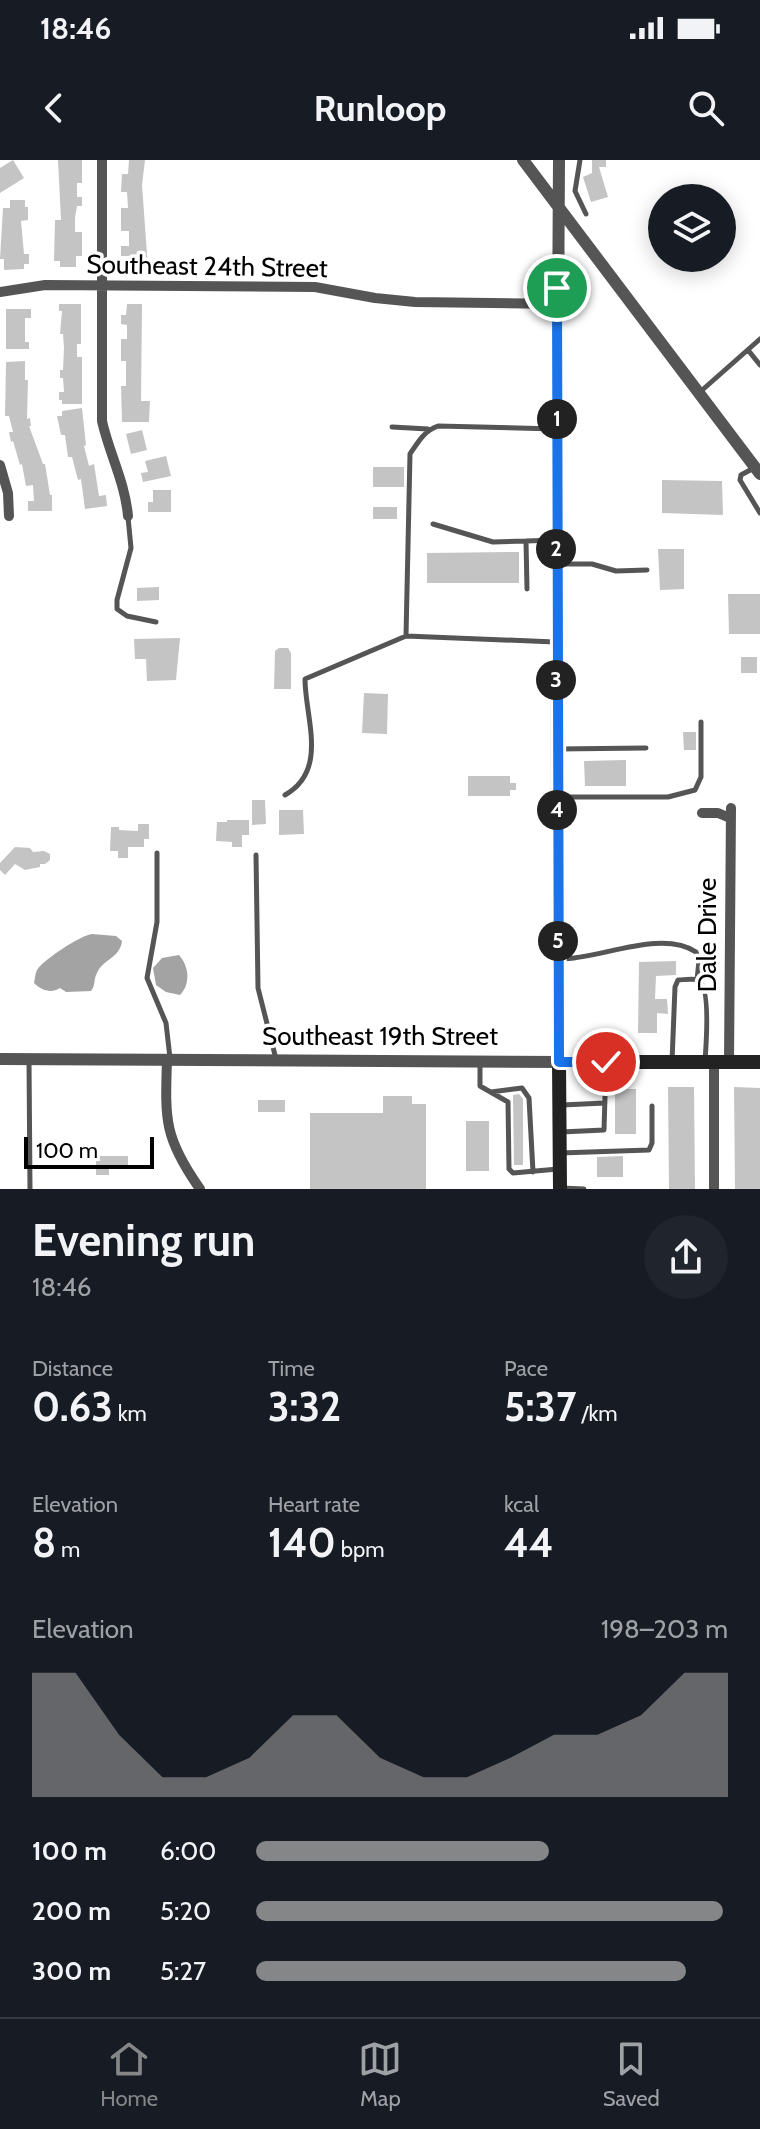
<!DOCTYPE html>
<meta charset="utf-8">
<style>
:root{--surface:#171b24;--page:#20242c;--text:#f1f3f6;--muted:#9ea1a6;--line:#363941;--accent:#858687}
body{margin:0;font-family:Cabin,sans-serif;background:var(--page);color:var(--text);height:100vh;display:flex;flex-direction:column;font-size:30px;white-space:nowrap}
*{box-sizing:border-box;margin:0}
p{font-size:26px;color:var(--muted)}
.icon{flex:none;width:44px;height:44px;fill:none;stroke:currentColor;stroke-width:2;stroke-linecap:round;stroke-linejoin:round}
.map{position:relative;height:1029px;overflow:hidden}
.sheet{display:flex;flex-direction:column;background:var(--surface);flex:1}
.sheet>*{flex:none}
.fabs{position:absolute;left:648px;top:24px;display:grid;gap:16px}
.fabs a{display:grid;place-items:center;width:88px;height:88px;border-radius:50%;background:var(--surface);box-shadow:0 4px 20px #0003;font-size:40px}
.scale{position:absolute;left:24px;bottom:20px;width:130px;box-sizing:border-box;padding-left:8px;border:4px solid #000;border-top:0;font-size:22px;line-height:28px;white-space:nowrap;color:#000;-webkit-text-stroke:6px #fff;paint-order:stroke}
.pin{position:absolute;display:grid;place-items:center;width:68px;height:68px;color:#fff;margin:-34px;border:4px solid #fff;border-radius:50%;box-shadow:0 2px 8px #0007}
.km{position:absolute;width:40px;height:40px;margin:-20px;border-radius:50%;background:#222;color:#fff;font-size:22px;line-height:40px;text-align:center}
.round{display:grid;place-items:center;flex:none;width:84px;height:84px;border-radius:42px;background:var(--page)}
.overview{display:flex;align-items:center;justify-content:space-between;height:136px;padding:0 32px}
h1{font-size:44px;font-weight:700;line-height:60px}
.figures{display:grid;grid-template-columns:repeat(3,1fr);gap:12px;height:136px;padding:8px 32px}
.figures div{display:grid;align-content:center}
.figures b{font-size:40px;font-weight:700}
.figures small{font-size:22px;font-weight:400}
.figures p{font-size:22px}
.chart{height:224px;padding:16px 32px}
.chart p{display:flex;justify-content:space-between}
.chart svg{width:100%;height:144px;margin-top:8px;fill:var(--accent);opacity:.7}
ul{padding:0 32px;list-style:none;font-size:26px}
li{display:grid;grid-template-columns:128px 96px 1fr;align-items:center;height:60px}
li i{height:20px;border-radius:10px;background:var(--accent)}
.status{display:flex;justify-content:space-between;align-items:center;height:56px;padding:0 40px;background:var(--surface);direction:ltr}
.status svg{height:22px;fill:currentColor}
header{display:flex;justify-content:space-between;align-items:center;height:104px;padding:0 32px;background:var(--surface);font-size:36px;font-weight:700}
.dock{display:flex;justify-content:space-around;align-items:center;height:112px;border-top:2px solid var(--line);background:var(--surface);font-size:22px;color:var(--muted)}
.dock a{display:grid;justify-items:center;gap:4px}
.dock .on{color:var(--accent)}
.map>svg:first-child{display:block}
.water{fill:#a3a3a3}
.building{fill:#c4c4c4}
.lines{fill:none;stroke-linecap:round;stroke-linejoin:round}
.service{stroke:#555;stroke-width:5}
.minor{stroke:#555;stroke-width:10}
.tertiary{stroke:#555;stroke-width:12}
.secondary{stroke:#222;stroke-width:14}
.route-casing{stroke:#fff;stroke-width:16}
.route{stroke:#1a73e8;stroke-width:10}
.labels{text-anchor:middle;stroke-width:7;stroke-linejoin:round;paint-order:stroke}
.street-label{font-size:26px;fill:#000;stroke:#fff}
</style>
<div class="status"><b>18:46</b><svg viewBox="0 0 49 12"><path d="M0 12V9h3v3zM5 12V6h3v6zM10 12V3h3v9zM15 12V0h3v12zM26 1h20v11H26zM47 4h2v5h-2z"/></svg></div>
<header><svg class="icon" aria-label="back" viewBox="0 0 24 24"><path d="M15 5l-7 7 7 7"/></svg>Runloop<svg class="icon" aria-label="search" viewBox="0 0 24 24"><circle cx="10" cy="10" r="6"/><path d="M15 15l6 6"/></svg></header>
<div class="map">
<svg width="760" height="1029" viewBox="0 0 760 1029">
<rect width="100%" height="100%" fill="#fff"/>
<path class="water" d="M92,774L116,776L122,781C120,798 103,799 97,813C93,820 96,825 91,831L66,832L60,828C51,834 41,830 34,823C35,818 35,814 37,810C43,800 81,775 92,774Z
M179,795C189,806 191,824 180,835L166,832L156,825L153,808L162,798Z"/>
<path class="building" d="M13,0L24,18L0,33V8Z
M58,0H82V23H77V37H82V46H77L75,58V72H82V96H76V107H60V101H54L55,60H61Z
M129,0H145L142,25L148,108L129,107V96H121V86H129V71H121V48H128L127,32H121L122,14H128Z
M592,0H606V7H599L608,37L591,42L583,17L592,13Z
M10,40H25V47H28V60L21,61L24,94H29V104H24V109L4,110V99H0L3,48H10Z
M59,144H81V184H77V197H82V244H62V240H59V232H64L63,218H60V210H63L64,188L63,174H60L62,151H59Z
M127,144H142L141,241H150L149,262H122L121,226H126V201H121V179H127V165L121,164V155H126Z
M6,149H31V158H25V182H29V189H6Z
M25,201V220H28L27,259L30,258L31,266H29L43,304H45L50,335H52V351H28V341H34L33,325L26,326L22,304L20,305L13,281L11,282L9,272H13L9,256H5L6,202Z
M82,248L86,285L84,286L89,306L94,304L99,336L106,335L107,346L85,349L81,319L78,320L72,297H68L65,275H61L57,256H62V251Z
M142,270L147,290L131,294L126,274Z
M166,296L171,316L143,322L141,313L148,312L145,301Z
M373,307H404V327H373Z
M662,320L722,321L723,355L662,353Z
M153,330H171V352H148V342H153Z
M373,347H397V359H373Z
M658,389H684V429L660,430Z
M519,392V423H427V393Z
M159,427V440L137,441V428Z
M728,434H760V474H729Z
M180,478L176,520L147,521L146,499H135L134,479Z
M279,488H288L291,493V529H274L275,491Z
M741,497H757V513H741Z
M364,533L388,534L387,574L362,573Z
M683,572H696V590H684Z
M626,600V626H585L584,601Z
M468,616H510V623H516V630H510V636H468Z
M252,640H265L266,664L252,665Z
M279,650H303L304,674L279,675Z
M227,660H249V675H242V687H232V682L216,681L217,662H227Z
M138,664H149V679H144V687H128V698H118V691H110L111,667H119V670L138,671Z
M15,687L30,688L33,692L44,691L50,694V700L45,704H40V707L25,710L15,704L5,715L0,710V703Z
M676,801V815L656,816L655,839H667L668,854L657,853V873H638L639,802Z
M668,927H694L695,1029H669Z
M734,927L760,928V1029H735Z
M615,929H636V974H615Z
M519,934L523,939V1005H514L513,935Z
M383,936H412V944H426V1029H310V953H383Z
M258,940H285V952H258Z
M466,961H489V1011H466Z
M96,996H128V1009H109V1015H96Z
M623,996V1017H597V997Z"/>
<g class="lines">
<path class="service" d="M580,0L575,31L586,54
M748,190L760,205
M700,232L760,179
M392,267L428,269
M752,309L741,315L740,320L760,353
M128,357L131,388L117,440V449L127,456L156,462
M433,364L493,382L526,381
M557,404H592L616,411L647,410
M527,429L526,381L555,380
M406,476L410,294C418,282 424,271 438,266L556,269
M557,589L646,588
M285,635C329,610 305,558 305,519L406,476L555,482
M558,637H668L695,630L701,617V562
M157,693V762L147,818L166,863L170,898
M256,695L258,828L276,899
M561,799C600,799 661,769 696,792L699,801L697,820
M29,900L30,1029
M672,902L675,827L678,820C683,820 693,818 698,820C711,825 706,887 705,901
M480,903V926L508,942L509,1009L513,1013L558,1009
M491,932L522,928L529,938L533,1012
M562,945L605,943
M561,972L604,970L606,903
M560,993L649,990L652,983V946
M561,1028L584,1029"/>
<path class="minor" d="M102,0V261C109,293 125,322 128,356
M0,132L45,125L315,127L375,138L415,142L557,144
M0,305L8,333L9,356
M702,653H718L730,658
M167,900C165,960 164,978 200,1029
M714,902V1029
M729,902L731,648"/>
<path class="tertiary" d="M523,0L760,314
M0,899L559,902L556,509L559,0"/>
<path class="secondary" d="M560,1029L559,902H760"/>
</g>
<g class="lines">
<g class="route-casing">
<path id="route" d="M557,128L559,902H606"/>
</g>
<use href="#route" class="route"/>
</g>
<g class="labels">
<g class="street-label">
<text transform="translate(207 106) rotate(1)" y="9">Southeast 24th Street</text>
<text transform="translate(707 775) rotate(-90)" y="9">Dale Drive</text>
<text x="380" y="885">Southeast 19th Street</text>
</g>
</g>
</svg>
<div class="fabs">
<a><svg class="icon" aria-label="layers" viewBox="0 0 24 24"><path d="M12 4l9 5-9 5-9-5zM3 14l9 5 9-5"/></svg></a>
</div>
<div class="scale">100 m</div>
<div class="pin" style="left:557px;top:128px;background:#1e9e55"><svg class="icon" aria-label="arrive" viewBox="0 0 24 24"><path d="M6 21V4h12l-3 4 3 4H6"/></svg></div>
<div class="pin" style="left:606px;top:902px;background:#d93025"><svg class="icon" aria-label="check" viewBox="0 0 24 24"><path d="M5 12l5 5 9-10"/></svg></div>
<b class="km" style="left:557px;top:259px">1</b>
<b class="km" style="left:556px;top:389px">2</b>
<b class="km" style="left:556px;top:520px">3</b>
<b class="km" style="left:557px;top:650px">4</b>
<b class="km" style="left:558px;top:781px">5</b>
</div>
<section class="sheet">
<div class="overview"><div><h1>Evening run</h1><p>18:46</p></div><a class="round"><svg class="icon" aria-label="share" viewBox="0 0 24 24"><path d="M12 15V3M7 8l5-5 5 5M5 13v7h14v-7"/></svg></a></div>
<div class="figures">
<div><p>Distance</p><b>0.63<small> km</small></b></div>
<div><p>Time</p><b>3:32</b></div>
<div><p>Pace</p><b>5:37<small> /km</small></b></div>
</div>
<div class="figures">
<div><p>Elevation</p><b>8<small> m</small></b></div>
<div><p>Heart rate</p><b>140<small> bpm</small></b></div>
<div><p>kcal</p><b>44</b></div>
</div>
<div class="chart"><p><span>Elevation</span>198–203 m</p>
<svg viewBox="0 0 160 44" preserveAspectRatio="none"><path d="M0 44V6L10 6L20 25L30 38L40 38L50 32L60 19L70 19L80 32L90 38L100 38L110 32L120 25L130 25L140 19L150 6L160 6V44z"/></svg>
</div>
<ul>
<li><b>100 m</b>6:00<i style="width:62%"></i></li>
<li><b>200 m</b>5:20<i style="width:99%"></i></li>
<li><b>300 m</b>5:27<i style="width:91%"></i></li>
</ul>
</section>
<nav class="dock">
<a class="on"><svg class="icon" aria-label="home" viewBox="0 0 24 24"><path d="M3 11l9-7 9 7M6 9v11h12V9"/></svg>Home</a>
<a><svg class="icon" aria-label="map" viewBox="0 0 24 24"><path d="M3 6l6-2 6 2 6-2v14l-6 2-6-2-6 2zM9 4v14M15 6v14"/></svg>Map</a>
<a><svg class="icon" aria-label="saved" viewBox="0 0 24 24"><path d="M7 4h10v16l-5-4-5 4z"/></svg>Saved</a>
</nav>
